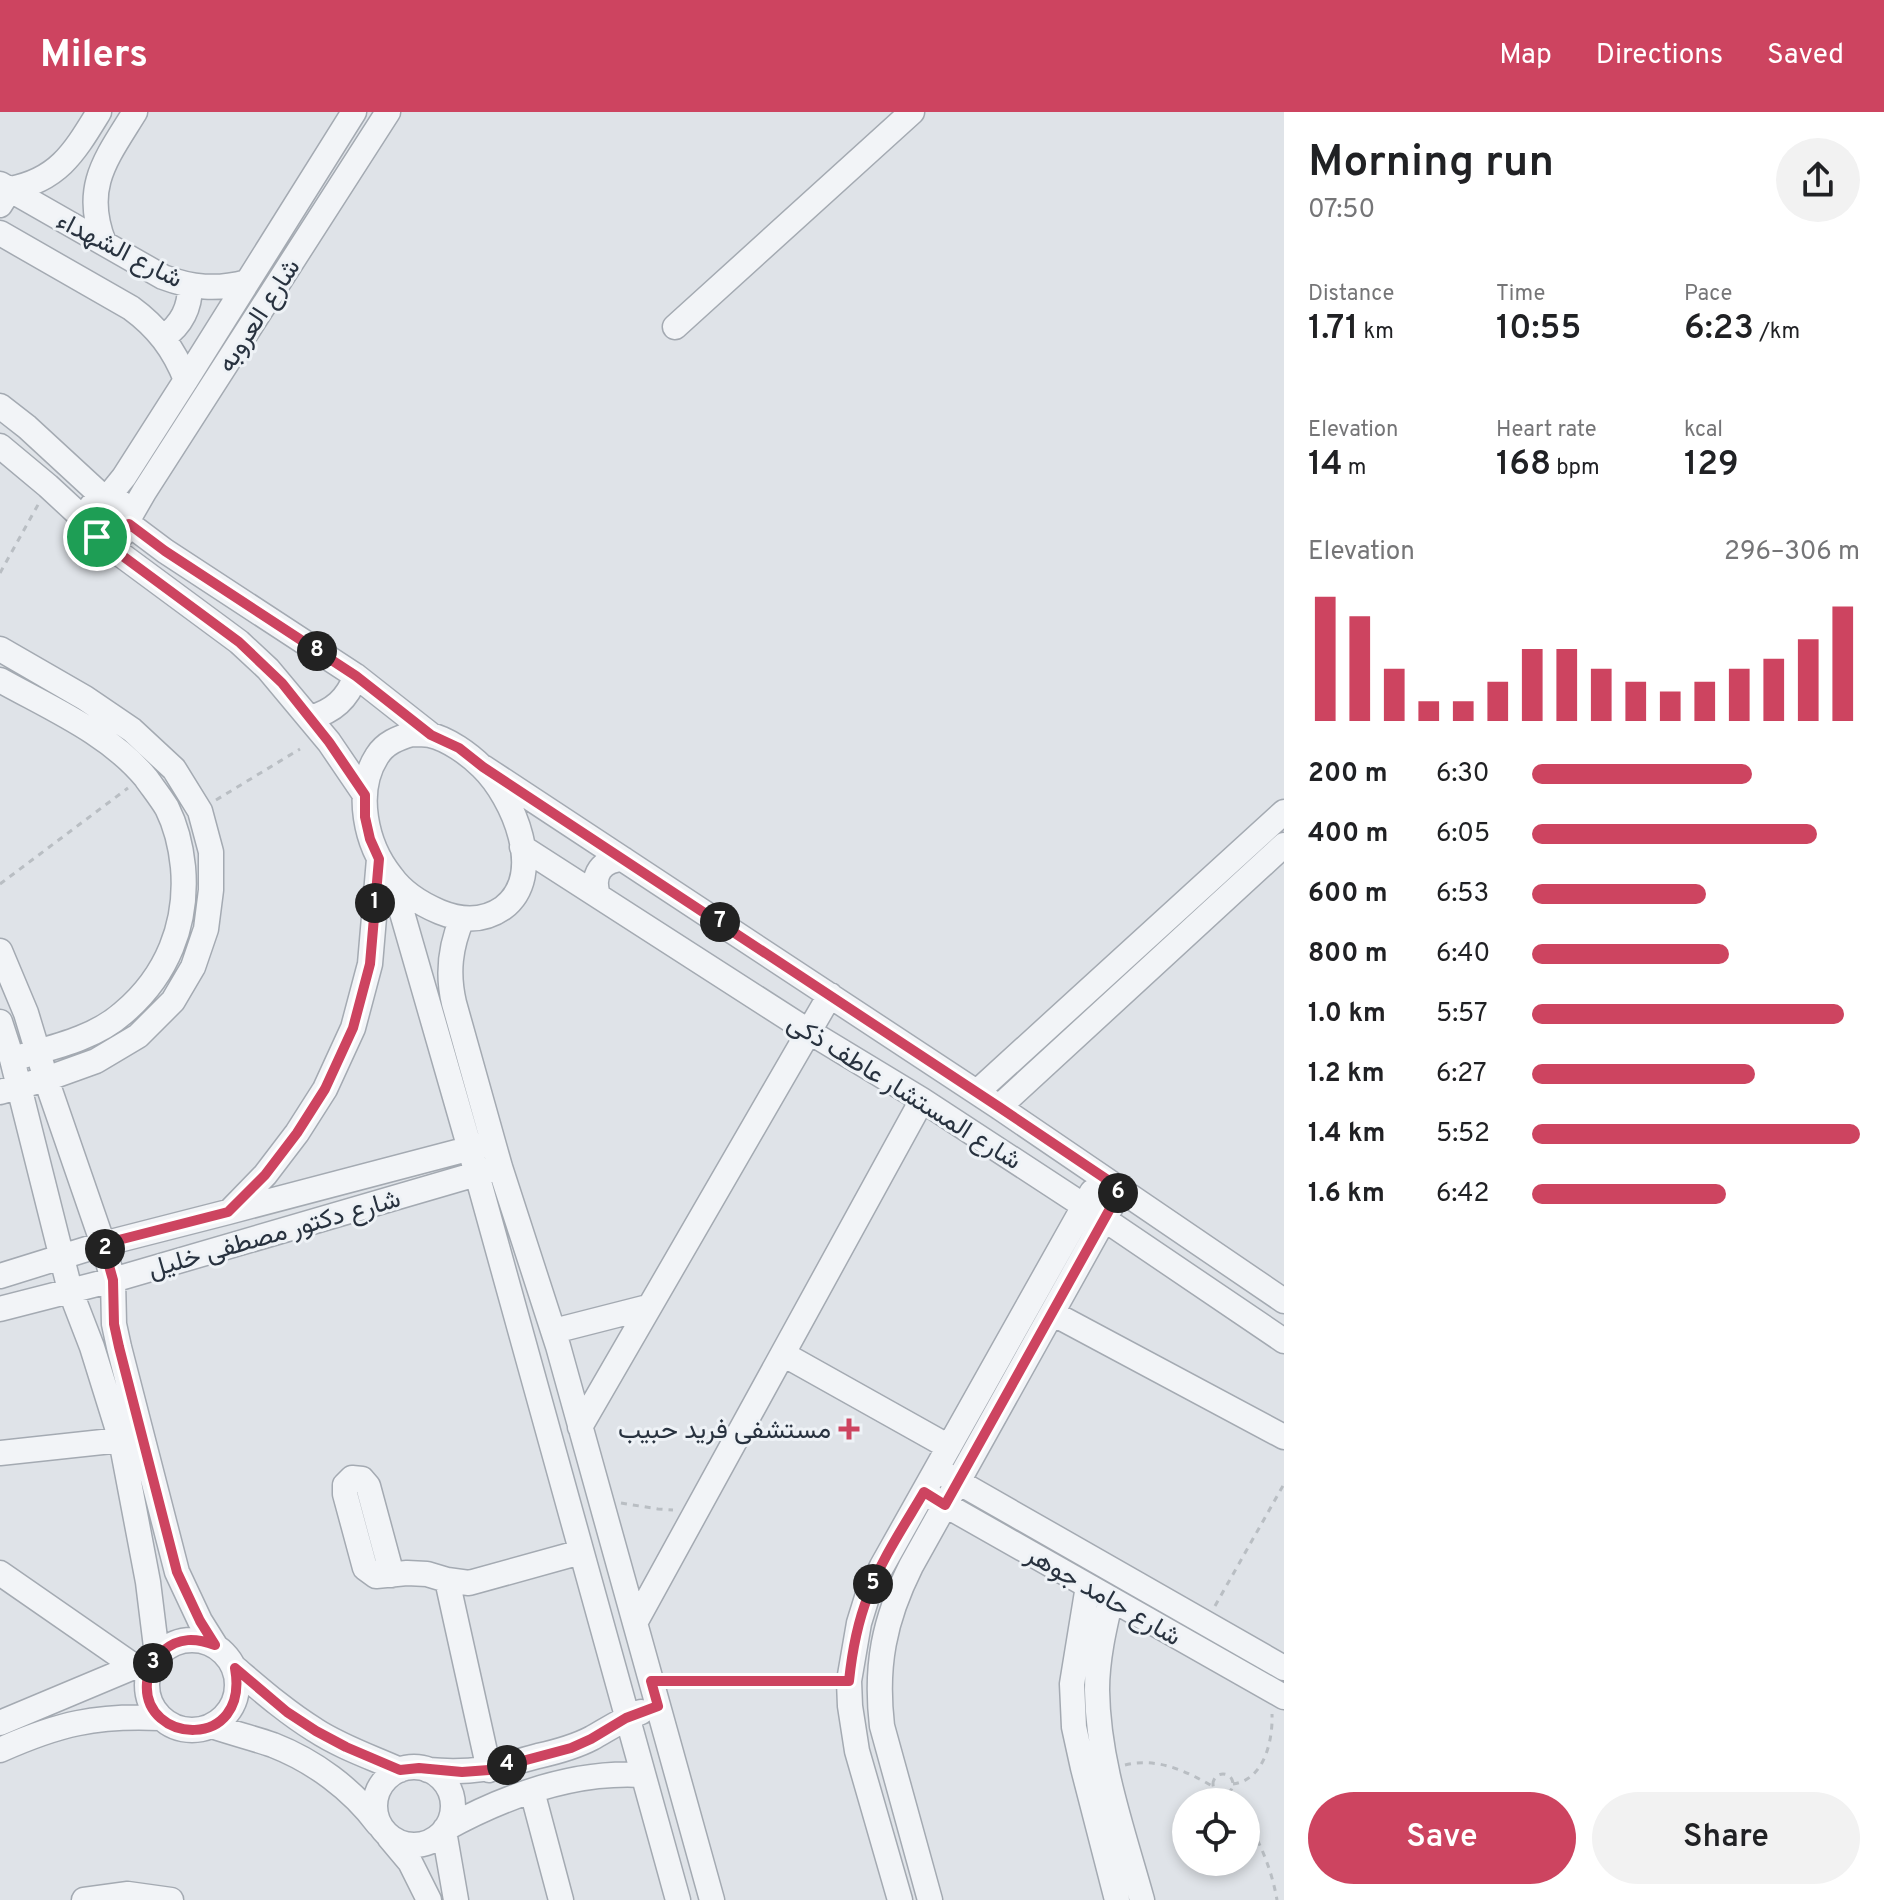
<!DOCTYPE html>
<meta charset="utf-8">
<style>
:root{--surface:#fff;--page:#f2f2f2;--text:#202124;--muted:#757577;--accent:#cd4460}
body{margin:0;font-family:Overpass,Vazirmatn,sans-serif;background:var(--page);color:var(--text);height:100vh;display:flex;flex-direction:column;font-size:30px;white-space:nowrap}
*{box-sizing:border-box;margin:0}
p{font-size:26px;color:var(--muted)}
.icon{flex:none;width:44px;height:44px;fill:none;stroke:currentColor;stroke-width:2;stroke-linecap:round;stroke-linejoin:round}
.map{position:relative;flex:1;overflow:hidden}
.drawer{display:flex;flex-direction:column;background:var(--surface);width:600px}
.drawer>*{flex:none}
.fabs{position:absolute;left:1172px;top:1676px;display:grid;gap:16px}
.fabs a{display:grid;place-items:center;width:88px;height:88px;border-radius:50%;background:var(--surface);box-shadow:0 4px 12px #0003;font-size:40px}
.pin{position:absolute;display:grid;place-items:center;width:68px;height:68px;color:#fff;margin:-34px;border:4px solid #fff;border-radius:50%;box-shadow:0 2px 8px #0007}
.km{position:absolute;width:40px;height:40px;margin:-20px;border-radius:50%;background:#222;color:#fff;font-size:22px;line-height:40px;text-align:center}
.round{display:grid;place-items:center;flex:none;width:84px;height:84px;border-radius:42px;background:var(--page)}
.overview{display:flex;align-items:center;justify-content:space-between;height:136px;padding:0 24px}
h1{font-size:44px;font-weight:600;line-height:60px}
.figures{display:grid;grid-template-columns:repeat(3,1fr);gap:12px;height:136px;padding:8px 24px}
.figures div{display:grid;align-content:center}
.figures b{font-size:34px;font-weight:600}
.figures small{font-size:22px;font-weight:400}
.figures p{font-size:22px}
.chart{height:224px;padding:16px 24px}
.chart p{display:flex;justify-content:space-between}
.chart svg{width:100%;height:144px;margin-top:8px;stroke:var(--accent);stroke-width:6}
.button{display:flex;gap:16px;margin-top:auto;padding:16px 24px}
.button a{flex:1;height:92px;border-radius:48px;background:var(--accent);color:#fff;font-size:32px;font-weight:600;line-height:92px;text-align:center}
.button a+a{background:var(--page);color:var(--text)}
ul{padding:0 24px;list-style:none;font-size:26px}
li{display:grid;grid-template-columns:128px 96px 1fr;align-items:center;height:60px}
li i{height:20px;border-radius:10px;background:var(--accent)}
header{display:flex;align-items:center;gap:48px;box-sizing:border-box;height:112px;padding:0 40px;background:var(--accent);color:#fff}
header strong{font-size:38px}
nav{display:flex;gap:44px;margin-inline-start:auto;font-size:28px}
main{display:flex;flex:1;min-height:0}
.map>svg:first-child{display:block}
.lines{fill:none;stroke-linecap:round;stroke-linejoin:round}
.minor-casing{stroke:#a4aab2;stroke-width:27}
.path{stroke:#b9bec3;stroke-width:3;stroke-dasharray:6 6;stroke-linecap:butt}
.minor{stroke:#f2f4f7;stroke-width:24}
.route-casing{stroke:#fff;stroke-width:16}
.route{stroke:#cd4460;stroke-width:10}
.poi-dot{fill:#cd4460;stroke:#eef2f6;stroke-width:3}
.labels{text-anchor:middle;stroke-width:6;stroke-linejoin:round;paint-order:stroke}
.street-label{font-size:26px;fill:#28323f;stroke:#eef2f6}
.poi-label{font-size:26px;fill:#28323f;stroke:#eef2f6;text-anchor:end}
</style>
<header>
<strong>Milers</strong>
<nav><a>Map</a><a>Directions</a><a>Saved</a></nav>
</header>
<main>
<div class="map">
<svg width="1284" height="1788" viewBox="0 0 1284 1788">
<rect width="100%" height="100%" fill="#dfe3e8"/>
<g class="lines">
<g class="minor-casing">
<path id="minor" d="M0,72L163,165C192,176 217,178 247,170
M0,93L10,77C59,68 75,39 99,0
M0,121L131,196C157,215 174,237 186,268
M104,131C82,75 106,47 135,0
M675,215L912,0
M164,225C182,212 190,196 190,174
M0,294L27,315L104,386
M0,334L48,374L88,411
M107,386L124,365L186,268L354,0
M87 407a21 21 0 1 1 42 0a21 21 0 1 1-42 0Z
M129,406L144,380L388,0
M129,412L165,439L356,564L431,623
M97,425L239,530L268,557L329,630L365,683
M0,537L85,586L132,618L174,657L200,699L211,740V778L206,817L193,855L173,889L138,924L96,949L46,967L0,980
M0,568C50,596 109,621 146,666C153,676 161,686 167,696C176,714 181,735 183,755C188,812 167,864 123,901C96,925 58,934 23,944
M310,606C334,599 347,587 356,564
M412,622C418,622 424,622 430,623C448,627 469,642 482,655C513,685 547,763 503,796C483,810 462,809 440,800C421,792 403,781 391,764C366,733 354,680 377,644C385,631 398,626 412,622Z
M483,655L999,995L1284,1189
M522,735L808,919L922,988L1104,1107L1284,1229
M392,766L470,1037L678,1788
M598,783C591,762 602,748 623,747
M462,807C450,835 447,861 454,891L500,1055L558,1234L712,1788
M0,839L26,901L46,967L103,1132L113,1168L114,1212L119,1235L177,1460L200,1509L215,1533
M0,910L12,947L70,1178L92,1235L121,1328L148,1470L157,1543
M977,980L1284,700
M999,995L1284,733
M230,1099L265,1063L297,1021L325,977L353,916L370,852L379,747
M0,1164L103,1132L228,1100L483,1033
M0,1197L113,1168L490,1058
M1052,1201L1284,1325
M554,1219L648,1195
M783,1242L949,1335
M580,1315L830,883
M0,1341L121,1328
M946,1363L1284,1556
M933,1386L1284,1585
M0,1461L134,1554
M392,1463L368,1374L362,1367L352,1366L345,1373V1382L365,1456L376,1464L407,1461L427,1462L447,1468L469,1471L581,1440
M447,1468L489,1658
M1088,1474L1072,1572L1074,1615L1083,1656L1117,1788
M1111,1487C1104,1517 1097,1547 1097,1578C1098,1651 1123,1719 1142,1788
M635,1511L922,988
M147 1573a45 45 0 1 1 90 0a45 45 0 1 1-90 0Z
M235,1556C261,1578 286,1600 315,1618C341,1635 371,1645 400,1658
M0,1611L155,1546
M212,1614C232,1621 253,1626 273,1633C314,1649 352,1677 378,1712
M0,1638C58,1612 96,1603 160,1606
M375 1694a39 39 0 1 1 78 0a39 39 0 1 1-78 0Z
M428,1658C473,1662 495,1656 538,1644C556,1640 575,1635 592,1626C608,1617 623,1607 641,1600
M532,1679L561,1788
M445,1717C505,1684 573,1659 642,1663
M444,1719L456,1788
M389,1725L410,1750L429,1788
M84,1788L128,1782L171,1788
M900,1788L857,1639L850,1594L849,1569L859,1511L868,1482L882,1454L1092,1080
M930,1788L882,1614C875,1554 884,1508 911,1454L1111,1095"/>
</g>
<path class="path" d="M0,461L39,391
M216,688L300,637
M0,772L128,676
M621,1391L658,1397L673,1398
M1215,1494L1284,1372
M671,1569H831
M1125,1653C1157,1645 1186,1659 1214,1675
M1213 1672a10 10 0 1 1 20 0a10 10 0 1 1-20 0Z
M1233,1672C1264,1668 1273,1629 1272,1602
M1227,1681L1234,1690
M1246,1707C1261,1732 1272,1759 1277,1788"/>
<use href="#minor" class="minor"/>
</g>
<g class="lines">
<g class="route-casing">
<path id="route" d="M129,412L165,439L356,564L431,623L459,636L483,655L999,995L1121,1077L945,1393L924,1380C904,1414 881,1448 868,1484C857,1512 852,1540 849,1569H651L658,1594L626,1606L591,1627L571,1636L489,1658L462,1660L419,1656L400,1658L346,1635L316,1619L287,1600L235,1556C250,1640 142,1632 147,1571C148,1558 153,1547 163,1539C179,1525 196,1526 215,1533L200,1509L177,1460L119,1235L114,1212L113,1168L103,1132L228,1100L265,1063L297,1021L325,977L353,916L370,852L379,747L370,727L365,705V683L329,630L282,571L239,530L97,425C112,430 123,426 129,412Z"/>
</g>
<use href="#route" class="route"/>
</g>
<path class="poi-dot" d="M845 1305h8v8h8v8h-8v8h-8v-8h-8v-8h8z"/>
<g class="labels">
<g class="street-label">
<text transform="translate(120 137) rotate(27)" y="9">شارع الشهداء</text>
<text transform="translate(258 203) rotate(-57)" y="9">شارع العروبه</text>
<text transform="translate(905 979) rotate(32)" y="9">شارع المستشار عاطف ذكى</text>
<text transform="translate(274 1121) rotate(-16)" y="9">شارع دكتور مصطفى خليل</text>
<text transform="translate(1104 1483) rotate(30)" y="9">شارع حامد جوهر</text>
</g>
<g class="poi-label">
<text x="831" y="1326">مستشفى فريد حبيب</text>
</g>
</g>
</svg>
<div class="fabs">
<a><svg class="icon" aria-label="locate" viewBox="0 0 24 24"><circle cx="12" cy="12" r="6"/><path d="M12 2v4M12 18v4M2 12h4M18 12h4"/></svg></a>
</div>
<div class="pin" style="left:97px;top:425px;background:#1e9e55"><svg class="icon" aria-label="arrive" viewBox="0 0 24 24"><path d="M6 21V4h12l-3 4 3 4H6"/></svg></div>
<b class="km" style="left:375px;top:791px">1</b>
<b class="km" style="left:105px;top:1137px">2</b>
<b class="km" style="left:153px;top:1551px">3</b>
<b class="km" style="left:507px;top:1653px">4</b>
<b class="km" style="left:873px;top:1472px">5</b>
<b class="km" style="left:1118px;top:1081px">6</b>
<b class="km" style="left:720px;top:810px">7</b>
<b class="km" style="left:317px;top:539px">8</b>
</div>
<section class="drawer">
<div class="overview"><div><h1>Morning run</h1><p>07:50</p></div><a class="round"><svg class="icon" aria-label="share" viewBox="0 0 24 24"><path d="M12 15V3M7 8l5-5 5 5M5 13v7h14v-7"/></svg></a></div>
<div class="figures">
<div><p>Distance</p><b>1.71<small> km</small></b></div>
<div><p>Time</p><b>10:55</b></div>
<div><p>Pace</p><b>6:23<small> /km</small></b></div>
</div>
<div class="figures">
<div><p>Elevation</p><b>14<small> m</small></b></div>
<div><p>Heart rate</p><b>168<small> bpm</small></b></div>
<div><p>kcal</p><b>129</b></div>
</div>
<div class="chart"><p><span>Elevation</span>296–306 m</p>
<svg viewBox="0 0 160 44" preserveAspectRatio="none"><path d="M5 44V6M15 44V12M25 44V28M35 44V38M45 44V38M55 44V32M65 44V22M75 44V22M85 44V28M95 44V32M105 44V35M115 44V32M125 44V28M135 44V25M145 44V19M155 44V9"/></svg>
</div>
<ul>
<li><b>200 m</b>6:30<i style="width:67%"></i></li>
<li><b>400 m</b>6:05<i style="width:87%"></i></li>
<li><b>600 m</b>6:53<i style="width:53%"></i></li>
<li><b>800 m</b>6:40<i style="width:60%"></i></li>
<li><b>1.0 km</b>5:57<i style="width:95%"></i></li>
<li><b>1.2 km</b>6:27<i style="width:68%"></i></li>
<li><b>1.4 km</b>5:52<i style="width:100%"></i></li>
<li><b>1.6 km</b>6:42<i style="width:59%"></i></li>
</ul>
<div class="button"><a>Save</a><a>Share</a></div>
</section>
</main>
